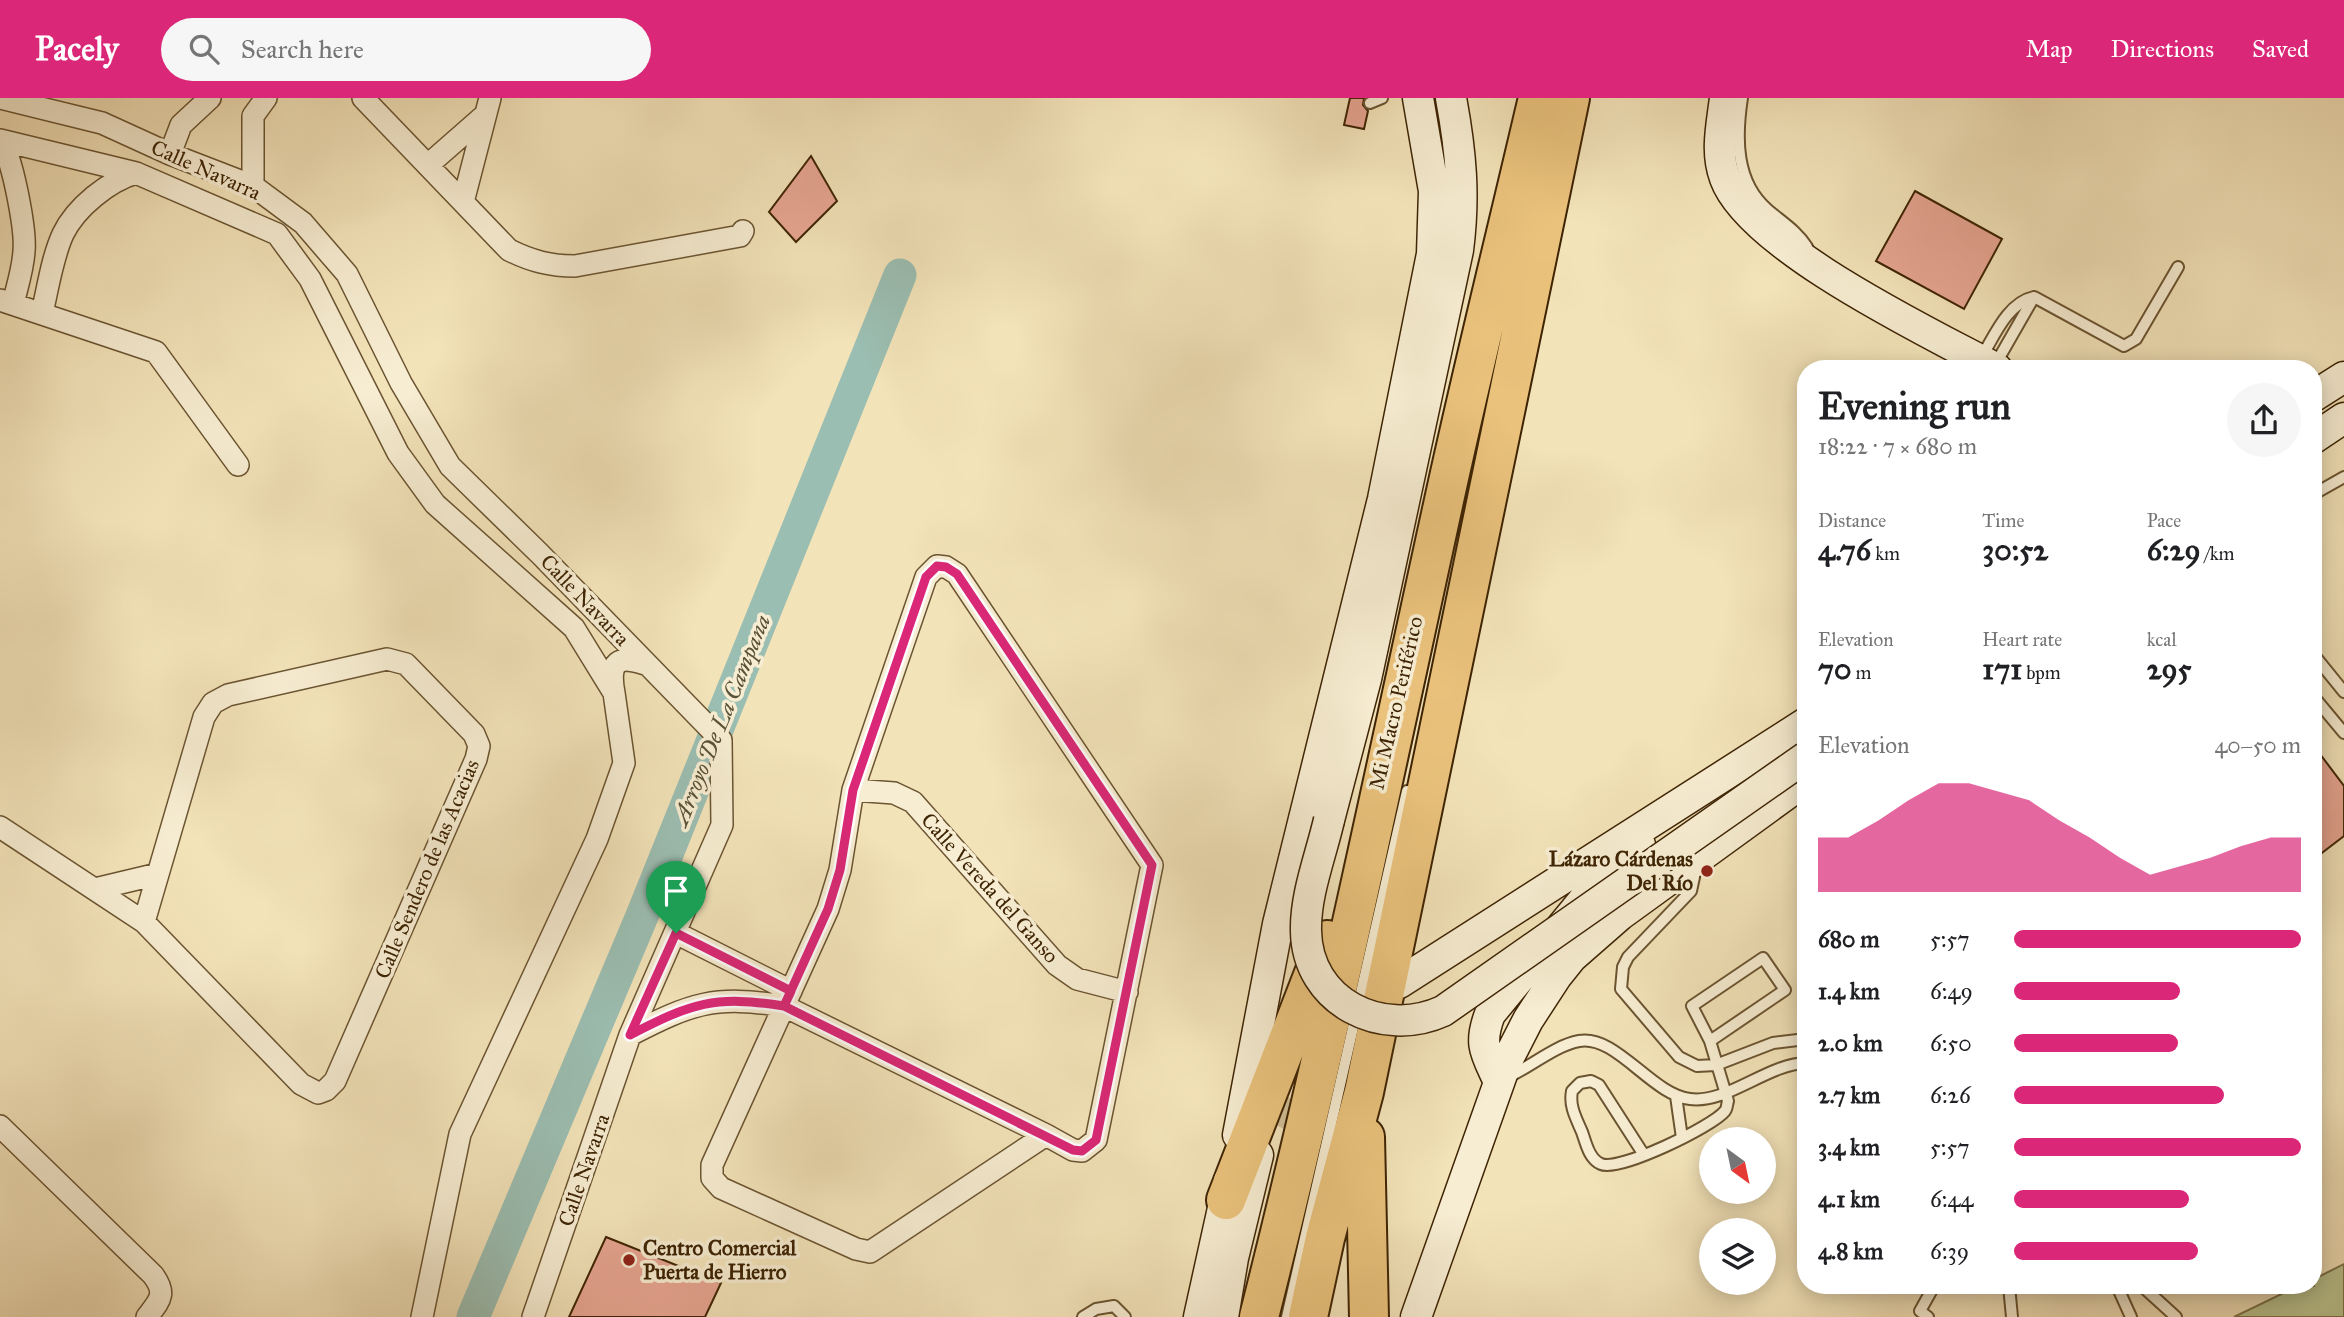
<!DOCTYPE html>
<meta charset="utf-8">
<style>
:root{--surface:#fff;--page:#f6f6f6;--text:#202124;--muted:#757577;--accent:#db2777}
body{margin:0;font-family:"IM FELL Great Primer",serif;background:var(--page);color:var(--text);height:100vh;display:flex;flex-direction:column;font-size:26px;white-space:nowrap}
*{box-sizing:border-box;margin:0}
p{font-size:23px;color:var(--muted)}
.icon{flex:none;width:38px;height:38px;fill:none;stroke:currentColor;stroke-width:2;stroke-linecap:round;stroke-linejoin:round}
.map{position:relative;flex:1;overflow:hidden}
.panel{position:absolute;left:1797px;top:262px;width:525px;height:934px;display:flex;flex-direction:column;background:var(--surface);border-radius:28px;box-shadow:0 4px 18px #0003}
.panel>*{flex:none}
.needle{width:46px;rotate:147deg}
.tools{position:absolute;left:1699px;top:1029px;display:grid;gap:14px}
.tools a{display:grid;place-items:center;width:77px;height:77px;border-radius:50%;background:var(--surface);box-shadow:0 4px 18px #0003;font-size:35px}
.pin{position:absolute;display:grid;place-items:center;width:60px;height:60px;color:#fff;margin:-72px -30px;border-radius:50% 50% 50% 0;rotate:-45deg;box-shadow:0 0 7px #0007}
.pin .icon{rotate:45deg}
.round{display:grid;place-items:center;flex:none;width:74px;height:74px;border-radius:37px;background:var(--page)}
.summary{display:flex;align-items:center;justify-content:space-between;height:119px;padding:0 21px}
h1{font-size:38px;font-weight:700;line-height:52px}
.figures{display:grid;grid-template-columns:repeat(3,1fr);gap:10px;height:119px;padding:7px 21px}
.figures div{display:grid;align-content:center}
.figures b{font-size:30px;font-weight:700}
.figures small{font-size:19px;font-weight:400}
.figures p{font-size:19px}
.chart{height:196px;padding:14px 21px}
.chart p{display:flex;justify-content:space-between}
.chart svg{width:100%;height:126px;margin-top:7px;fill:var(--accent);opacity:.7}
ul{padding:0 21px;list-style:none;font-size:23px}
li{display:grid;grid-template-columns:112px 84px 1fr;align-items:center;height:52px}
li i{height:18px;border-radius:9px;background:var(--accent)}
header{display:flex;align-items:center;gap:42px;box-sizing:border-box;height:98px;padding:0 35px;background:var(--accent);color:#fff}
header strong{font-size:33px}
nav{display:flex;gap:38px;margin-inline-start:auto;font-size:24px}
.search{width:490px;height:63px;background:var(--page);display:flex;align-items:center;gap:18px;box-sizing:border-box;padding:0 24px;border-radius:38px;color:var(--muted);font-size:26px}
.map>svg:first-child{display:block}
.green{fill:#bac490;stroke:#7c744a;stroke-width:2}
.lines{fill:none;stroke-linecap:round;stroke-linejoin:round}
.river{stroke:#9bbeb2;stroke-width:33}
.building{fill:#e7a592;stroke:#3e2404;stroke-width:2}
.secondary-tunnel{stroke:#cfbd95;stroke-width:30;stroke-dasharray:30 15;stroke-linecap:butt}
.service-casing{stroke:#6b5431;stroke-width:14}
.minor-casing{stroke:#6b5431;stroke-width:24}
.secondary-casing{stroke:#3e2404;stroke-width:33}
.motorway-casing{stroke:#3e2404;stroke-width:42}
.service{stroke:#f7edd2;stroke-width:10}
.minor{stroke:#f7edd2;stroke-width:21}
.secondary{stroke:#f7edd2;stroke-width:30}
.motorway{stroke:#eac27c;stroke-width:38}
.secondary-bridge-casing{stroke:#3e2404;stroke-width:33;stroke-linecap:butt}
.secondary-bridge{stroke:#f7edd2;stroke-width:30}
.route-casing{stroke:#fff;stroke-width:14}
.route{stroke:#db2777;stroke-width:9}
.poi-dot{fill:#8f2418;stroke:#f7edd2;stroke-width:2.5}
.labels{text-anchor:middle;stroke-width:7;stroke-linejoin:round;paint-order:stroke}
.street-label{font-size:21px;fill:#3e2404;stroke:#f7edd2}
.poi-label{font-size:21px;font-weight:bold;fill:#3e2404;stroke:#f7edd2;text-anchor:end}
.water-label{font-size:23px;font-style:italic;fill:#5a5238;stroke:#f7edd2}
</style>
<header>
<strong>Pacely</strong>
<div class="search"><svg class="icon" aria-label="search" viewBox="0 0 24 24"><circle cx="10" cy="10" r="6"/><path d="M15 15l6 6"/></svg>Search here</div>
<nav><a>Map</a><a>Directions</a><a>Saved</a></nav>
</header>
<div class="map">
<svg width="2344" height="1219" viewBox="0 0 2344 1219">
<rect width="100%" height="100%" fill="#f3e3b9"/>
<filter id="stains"><feTurbulence type="fractalNoise" baseFrequency=".00286" numOctaves="4"/><feColorMatrix values="0 0 0 0 .2 0 0 0 0 .09 0 0 0 0 .02 0 0 0 .5 -.17"/></filter>
<radialGradient id="worn" r=".72"><stop offset=".6" stop-color="#630" stop-opacity="0"/><stop offset="1" stop-color="#630" stop-opacity=".3"/></radialGradient>
<path class="green" d="M2344,1166V1219H2234L2298,1188H2314V1181Z"/>
<g class="lines">
<path class="river" d="M473,1219L642,818L900,177"/>
</g>
<path class="building" d="M1350,0H1364L1363,7L1368,13L1364,31L1344,27Z
M811,58L837,103L796,144L769,114Z
M1915,93L2002,141L1964,211L1876,163Z
M2314,648L2344,688V738L2314,761Z
M606,1139L721,1185L705,1219H569Z"/>
<g class="lines">
<path class="secondary-tunnel" d="M1271,1024L1291,988L1321,949"/>
<g class="service-casing">
<path id="service" d="M1742,0C1736,39 1735,84 1768,112C1782,124 1797,133 1807,149
M1370,5L1382,0
M1981,260C1994,239 2007,205 2034,199L2124,248L2136,241L2178,169
M1995,267L2034,199
M2314,396L2344,379
M2314,557L2344,594
M2314,599L2344,635
M1696,770L1691,793L1628,859L1623,869L1621,891L1679,959L1697,968L1716,967L1773,945L1806,941
M1508,979C1530,969 1556,947 1579,943C1616,936 1652,997 1690,1001C1727,1006 1767,966 1806,965
M1676,998L1682,1040
M1644,1057L1599,987L1591,983L1580,985L1572,993C1569,1008 1576,1020 1582,1034C1586,1045 1589,1061 1601,1066C1619,1074 1712,1029 1725,1013C1727,1011 1727,1006 1728,1003L1710,943L1785,892L1763,860L1692,908L1710,943
M2009,1188L2012,1219
M2117,1188L2131,1219
M2142,1188L2176,1219
M1083,1219L1096,1211L1114,1208L1125,1219
M1287,1219L1407,693
M1928,1219L1920,1213L1934,1188"/>
</g>
<g class="minor-casing">
<path id="minor" d="M0,0L102,25L170,56L253,88L303,125L347,176L401,285L450,368L540,456L721,642L722,727L630,937L533,1219
M363,0L509,152C531,163 550,168 575,168L740,138L743,133
M0,42L136,75L277,136L310,181L398,355L435,406L574,530L614,595L624,665L597,741L460,1036L422,1219
M0,42C12,56 26,132 24,153C23,171 17,189 13,206
M170,56L181,27L210,0
M428,67L485,17
M253,88V18L266,0
M463,104L490,0
M0,202L156,254L238,367
M42,215C48,190 52,160 63,136C76,109 109,83 136,75
M614,595C608,563 618,556 648,567
M853,692L894,695L913,704L1057,867L1077,881L1127,894
M0,729L144,824L301,986L318,995L326,992L335,983L476,661L479,648L474,636L406,566L387,561L228,597L213,605L204,619L144,824
M95,791L158,776
M676,835L791,893
M630,937C692,905 714,897 784,908L1046,1037L1073,1052L1082,1053L1096,1042L1152,767L957,476L946,469L937,468L926,479L853,692L840,772L828,811L784,908L712,1067V1080L721,1090L856,1151L870,1154L1046,1037
M0,1028L153,1177C167,1196 160,1202 147,1219"/>
</g>
<g class="secondary-casing">
<path id="secondary" d="M1725,0C1722,26 1715,54 1725,80C1750,149 1930,235 1997,271
M2314,298L2344,279
M2314,340L2344,320
M1329,722L1366,581L1458,152C1465,98 1461,54 1451,0
M1399,885L1806,625
M1499,984C1486,955 1478,947 1490,916L1586,799L1640,747
M1238,1037L1278,826L1383,401L1432,156L1434,93L1418,0
M1199,1219L1229,1083
M1223,1219L1233,1160L1258,1057
M1416,1219L1506,965L1528,922L1556,879L1572,859L1620,817L1806,682"/>
</g>
<g class="motorway-casing">
<path id="motorway" d="M1365,1039L1369,1219
M1226,1102L1327,842
M1259,1219C1328,947 1385,672 1445,398C1474,265 1507,133 1538,0
M1308,1219L1325,1140L1364,994L1570,0"/>
</g>
<use href="#service" class="service"/>
<use href="#minor" class="minor"/>
<use href="#secondary" class="secondary"/>
<use href="#motorway" class="motorway"/>
<g class="secondary-bridge-casing">
<path id="secondary-bridge" d="M1329,722C1321,757 1305,797 1306,833C1307,904 1382,941 1443,913L1806,659"/>
</g>
<use href="#secondary-bridge" class="secondary-bridge"/>
</g>
<g class="lines">
<g class="route-casing">
<path id="route" d="M676,835L630,937C692,905 714,897 784,908L828,811L840,772L853,692L926,479L937,468L946,469L957,476L1152,767L1096,1042L1082,1053L1073,1052L784,908L791,893L676,835"/>
</g>
<use href="#route" class="route"/>
</g>
<g class="poi-dot">
<circle cx="1707" cy="773" r="7"/>
<circle cx="629" cy="1162" r="7"/>
</g>
<g class="labels">
<g class="street-label">
<text transform="translate(206 72) rotate(24)" y="7">Calle Navarra</text>
<text transform="translate(585 502) rotate(46)" y="7">Calle Navarra</text>
<text transform="translate(1396 605) rotate(-77)" y="7">Mi Macro Periférico</text>
<text transform="translate(427 771) rotate(-67)" y="7">Calle Sendero de las Acacias</text>
<text transform="translate(990 790) rotate(48)" y="7">Calle Vereda del Ganso</text>
<text transform="translate(584 1072) rotate(-71)" y="7">Calle Navarra</text>
</g>
<g class="poi-label">
<text x="1693" y="768">Lázaro Cárdenas<tspan x="1693" dy="24">Del Río</tspan></text>
<text x="643" y="1157" text-anchor="start">Centro Comercial<tspan x="643" dy="24">Puerta de Hierro</tspan></text>
</g>
<g class="water-label">
<text transform="translate(721 622) rotate(-68)" y="8">Arroyo De La Campana</text>
</g>
</g>
<rect width="100%" height="100%" filter="url(#stains)"/>
<rect width="100%" height="100%" fill="url(#worn)"/>
</svg>
<div class="tools">
<a><svg class="needle" viewBox="-14 -14 28 28"><path d="M0-13l5 13h-10z" fill="#e53935"/><path d="M0 13l5-13h-10z" fill="#757577"/></svg></a>
<a><svg class="icon" aria-label="layers" viewBox="0 0 24 24"><path d="M12 4l9 5-9 5-9-5zM3 14l9 5 9-5"/></svg></a>
</div>
<div class="pin" style="left:676px;top:835px;background:#1e9e55"><svg class="icon" aria-label="arrive" viewBox="0 0 24 24"><path d="M6 21V4h12l-3 4 3 4H6"/></svg></div>
<section class="panel">
<div class="summary"><div><h1>Evening run</h1><p>18:22 · 7 × 680 m</p></div><a class="round"><svg class="icon" aria-label="share" viewBox="0 0 24 24"><path d="M12 15V3M7 8l5-5 5 5M5 13v7h14v-7"/></svg></a></div>
<div class="figures">
<div><p>Distance</p><b>4.76<small> km</small></b></div>
<div><p>Time</p><b>30:52</b></div>
<div><p>Pace</p><b>6:29<small> /km</small></b></div>
</div>
<div class="figures">
<div><p>Elevation</p><b>70<small> m</small></b></div>
<div><p>Heart rate</p><b>171<small> bpm</small></b></div>
<div><p>kcal</p><b>295</b></div>
</div>
<div class="chart"><p><span>Elevation</span>40–50 m</p>
<svg viewBox="0 0 160 44" preserveAspectRatio="none"><path d="M0 44V25L10 25L20 19L30 12L40 6L50 6L60 9L70 12L80 19L90 25L100 32L110 38L120 35L130 32L140 28L150 25L160 25V44z"/></svg>
</div>
<ul>
<li><b>680 m</b>5:57<i style="width:100%"></i></li>
<li><b>1.4 km</b>6:49<i style="width:58%"></i></li>
<li><b>2.0 km</b>6:50<i style="width:57%"></i></li>
<li><b>2.7 km</b>6:26<i style="width:73%"></i></li>
<li><b>3.4 km</b>5:57<i style="width:100%"></i></li>
<li><b>4.1 km</b>6:44<i style="width:61%"></i></li>
<li><b>4.8 km</b>6:39<i style="width:64%"></i></li>
</ul>
</section>
</div>
